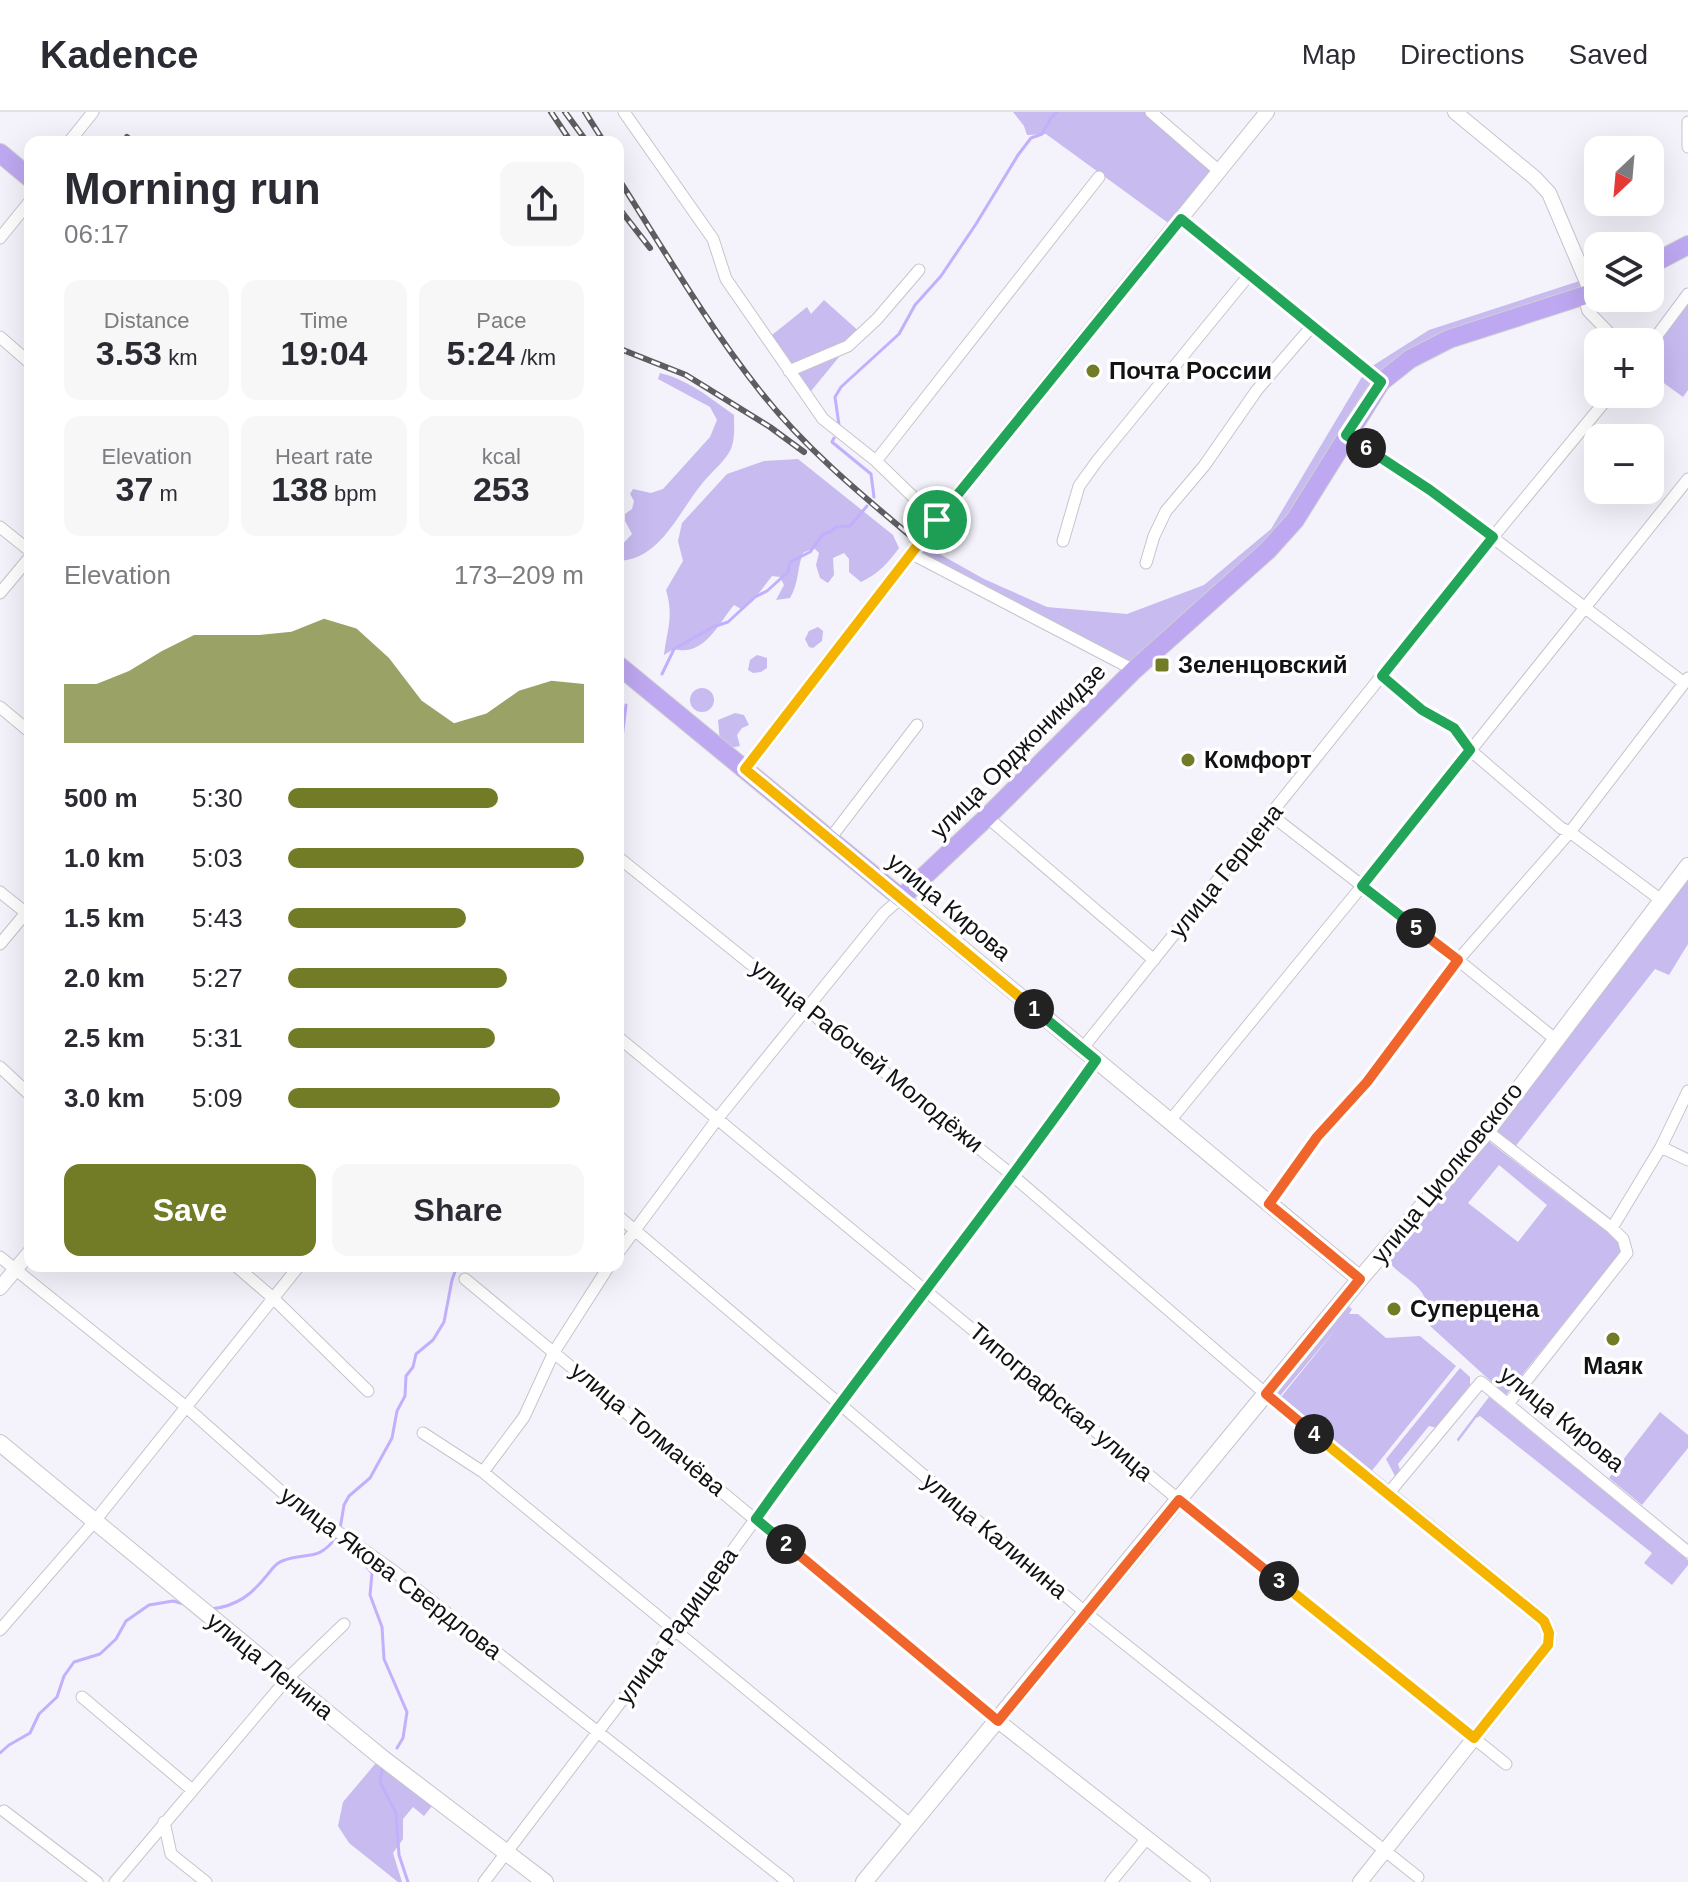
<!DOCTYPE html>
<meta charset="utf-8">
<style>
:root{--surface:#fff;--page:#f7f7f7;--text:#2b2b33;--muted:#7c7c81;--line:#e1e1e2;--accent:#727b25}
body{margin:0;font-family:Helvetica,sans-serif;background:var(--page);color:var(--text);height:100vh;display:flex;flex-direction:column;font-size:30px;white-space:nowrap}
*{box-sizing:border-box;margin:0}
p{font-size:26px;color:var(--muted)}
.icon{flex:none;width:44px;height:44px;fill:none;stroke:currentColor;stroke-width:2;stroke-linecap:round;stroke-linejoin:round}
.map{position:relative;flex:1;overflow:hidden}
.drawer{position:absolute;left:24px;top:24px;width:600px;height:1136px;display:flex;flex-direction:column;background:var(--surface);border-radius:16px;box-shadow:0 8px 32px #0002}
.drawer>*{flex:none}
.needle{width:52px;rotate:206deg}
.buttons{position:absolute;left:1584px;top:24px;display:grid;gap:16px}
.buttons a{display:grid;place-items:center;width:80px;height:80px;border-radius:16px;background:var(--surface);box-shadow:0 8px 32px #0002;font-size:40px}
.pin{position:absolute;display:grid;place-items:center;width:68px;height:68px;color:#fff;margin:-34px;border:4px solid #fff;border-radius:50%;box-shadow:0 2px 8px #0007}
.km{position:absolute;width:40px;height:40px;margin:-20px;border-radius:50%;background:#222;color:#fff;font-size:22px;line-height:40px;text-align:center}
.round{display:grid;place-items:center;flex:none;width:84px;height:84px;border-radius:16px;background:var(--page)}
.head{display:flex;align-items:center;justify-content:space-between;height:136px;padding:0 40px}
h1{font-size:44px;font-weight:700;line-height:60px}
.figures{display:grid;grid-template-columns:repeat(3,1fr);gap:12px;height:136px;padding:8px 40px}
.figures div{display:grid;align-content:center;border-radius:16px;background:var(--page);text-align:center}
.figures b{font-size:34px;font-weight:700}
.figures small{font-size:22px;font-weight:400}
.figures p{font-size:22px}
.chart{height:224px;padding:16px 40px}
.chart p{display:flex;justify-content:space-between}
.chart svg{width:100%;height:144px;margin-top:8px;fill:var(--accent);opacity:.7}
.action{display:flex;gap:16px;margin-top:auto;padding:16px 40px}
.action a{flex:1;height:92px;border-radius:16px;background:var(--accent);color:#fff;font-size:32px;font-weight:700;line-height:92px;text-align:center}
.action a+a{background:var(--page);color:var(--text)}
ul{padding:0 40px;list-style:none;font-size:26px}
li{display:grid;grid-template-columns:128px 96px 1fr;align-items:center;height:60px}
li i{height:20px;border-radius:10px;background:var(--accent)}
header{display:flex;align-items:center;gap:48px;box-sizing:border-box;height:112px;padding:0 40px;background:var(--surface);border-bottom:2px solid var(--line)}
header strong{font-size:38px}
nav{display:flex;gap:44px;margin-inline-start:auto;font-size:28px}
.map>svg:first-child{display:block}
.green{fill:#c7bbf0;fill-rule:evenodd}
.lines{fill:none;stroke-linecap:round;stroke-linejoin:round}
.stream{stroke:#c2b0fc;stroke-width:3}
.minor-casing{stroke:#c6c4cc;stroke-width:13}
.tertiary-casing{stroke:#c6c4cc;stroke-width:16}
.secondary-casing{stroke:#c6c4cc;stroke-width:18}
.primary-casing{stroke:#d0cfd0;stroke-width:20}
.minor{stroke:#fff;stroke-width:11}
.tertiary{stroke:#fff;stroke-width:14}
.secondary{stroke:#fff;stroke-width:16}
.primary{stroke:#bea8f1;stroke-width:18}
.rail-casing{stroke:#5e5d62;stroke-width:6}
.rail{stroke:#fff;stroke-width:3;stroke-dasharray:9;stroke-linecap:butt}
.split-1-casing{stroke:#fff;stroke-width:16}
.split-2-casing{stroke:#fff;stroke-width:16}
.split-3-casing{stroke:#fff;stroke-width:16}
.split-4-casing{stroke:#fff;stroke-width:16}
.split-5-casing{stroke:#fff;stroke-width:16}
.split-6-casing{stroke:#fff;stroke-width:16}
.split-7-casing{stroke:#fff;stroke-width:16}
.split-1{stroke:#f5b400;stroke-width:10}
.split-2{stroke:#22a559;stroke-width:10}
.split-3{stroke:#f0652b;stroke-width:10}
.split-4{stroke:#f5b400;stroke-width:10}
.split-5{stroke:#f0652b;stroke-width:10}
.split-6{stroke:#22a559;stroke-width:10}
.split-7{stroke:#22a559;stroke-width:10}
.poi-dot{fill:#727b25;stroke:#fff;stroke-width:3}
.labels{text-anchor:middle;stroke-width:7;stroke-linejoin:round;paint-order:stroke}
.poi-label{font-size:24px;font-weight:bold;fill:#121114;stroke:#fff;text-anchor:start}
.street-label{font-size:24px;fill:#121114;stroke:#fff}
</style>
<header>
<strong>Kadence</strong>
<nav><a>Map</a><a>Directions</a><a>Saved</a></nav>
</header>
<div class="map">
<svg width="1688" height="1770" viewBox="0 0 1688 1770">
<rect width="100%" height="100%" fill="#f4f3fb"/>
<path class="green" d="M1013,0H1147L1216,57L1171,113L1046,22L1027,23L1024,14Z
M1598,163V179L1507,209L1381,270L1309,386L1134,558L912,442L920,431L984,467L1047,495L1127,502L1204,473L1271,417L1366,258L1429,218Z
M1688,182V278L1683,285L1650,261V233Z
M824,188L862,222L848,234L807,284L767,227L807,195L811,202Z
M660,261C689,268 710,286 734,303C734,312 735,325 732,334C728,347 710,361 701,373C678,401 660,448 618,449V437L632,422L625,409V402L632,397L634,389L630,382L633,377L651,381L663,377L710,325L717,308L710,295L658,267Z
M798,347L893,423L899,436C888,451 878,462 861,470L849,460V447L844,441L833,446L834,463L828,471L820,466L816,453L819,441L814,436L803,441C797,456 799,471 790,486L776,488L784,473L780,465L772,464L752,490L741,497L734,493C718,512 704,545 674,537L664,543C667,517 674,505 666,478L683,449L678,429L682,411L727,362L764,349Z
M818,515L823,519L822,529L813,536L809,535L805,527L809,519Z
M757,543L767,546V556L761,560L753,561L748,558L750,548Z
M690 588a12 12 0 1 1 24 0a12 12 0 1 1-24 0Z
M735,601L744,603L749,613L742,616L737,623L740,634L730,636L720,630L718,608Z
M1688,754V832L1669,863L1655,857L1511,1040L1487,1019Z
M1487,1028L1620,1130L1621,1140L1506,1283L1429,1213C1428,1205 1428,1194 1425,1186C1417,1168 1396,1163 1387,1146ZM1499,1053L1547,1093L1518,1130L1468,1091Z
M1342,1189L1352,1197L1349,1202H1358L1386,1226L1420,1224L1456,1254L1370,1361L1281,1285L1340,1212L1275,1290L1266,1282Z
M1460,1256L1470,1265V1273L1437,1316L1429,1314L1398,1352L1400,1358L1396,1366L1386,1347Z
M1489,1285L1688,1448V1453L1672,1473L1644,1451L1652,1441L1480,1304L1476,1306L1458,1330L1457,1327Z
M1660,1300L1688,1323V1336L1642,1393L1609,1366Z
M381,1645L437,1688L424,1704L413,1695L403,1707V1727L393,1741L402,1770H398L349,1731L338,1714L343,1690Z"/>
<g class="lines">
<path class="stream" d="M839,313L835,285L841,275L899,222L915,193L941,164L976,112L1018,43L1031,26L1042,22L1051,6L1057,0
M834,326L832,330L871,362L874,385
M662,562L674,537L713,515L728,510L755,485L767,479L788,460L790,450L810,440L823,422L830,420L836,415L850,414L867,394
M618,628L622,626L626,593
M340,1417L344,1393L349,1384L370,1366L392,1326L397,1299L405,1284L406,1264L413,1255L416,1242L433,1228L444,1210L452,1168L457,1154
M349,1434L372,1461L370,1483L382,1515L384,1547L407,1600L403,1626L397,1636
M211,1497C238,1494 252,1482 268,1462C272,1457 276,1451 282,1449C307,1439 318,1451 337,1424
M0,1641L9,1633L30,1621L39,1602L57,1585L64,1564L74,1550L100,1542L116,1527L126,1509L149,1493L173,1489L184,1492
M383,1652L380,1670L396,1701L399,1743L408,1770"/>
<g class="minor-casing">
<path id="minor" d="M624,0L713,127L726,167L823,307L876,349L937,408
M1151,0L1219,59
M1688,10V35
M69,30L93,0
M1181,107L1381,270
M0,126L30,89
M1584,186L1588,199L1618,230
M0,225L30,251
M1650,233L1688,182
M789,259L848,234L877,207L919,158
M1346,323L1430,378L1684,571
M876,349L1099,65
M0,415L30,439
M1063,429L1079,374L1097,349L1249,163
M912,442L1134,558
M1146,451L1154,424L1166,399L1204,354L1257,278L1312,214
M0,481L30,445
M1382,564L1422,598L1454,616L1470,638L1561,716L1570,720L1661,788
M0,595L30,620
M1271,703L1458,848L1555,927
M987,705L1154,848
M829,728L917,613
M618,745L1012,1063L1266,1282
M0,780L30,804
M0,832L30,796
M618,925L1179,1388L1506,1652
M1082,937L1493,425L1611,282
M0,955L30,983
M1169,1010L1362,774L1688,367
M1487,1019L1612,1116L1623,1127L1627,1141L1508,1292
M1661,1035L1688,1048
M1269,1092L1317,1025L1367,970L1458,848L1570,720L1688,566
M618,1104L1086,1501L1418,1765
M1612,1116L1661,1035L1688,979
M618,1141L718,1006L884,801L901,786
M0,1145L185,1294L283,1381L395,1460L788,1770
M236,1154L273,1186L368,1279
M465,1167L998,1609
M423,1321L483,1360L910,1712
M483,1360L524,1305L554,1240L609,1154
M1388,1382L1481,1270L1688,1440
M0,1518L94,1410L299,1154
M82,1585L191,1677
M4,1699L97,1770
M164,1710L171,1742L206,1770
M115,1770L286,1568L344,1512
M484,1770L676,1517L839,1291L1012,1063L1096,948
M1111,1770L1147,1726"/>
</g>
<g class="tertiary-casing">
<path id="tertiary" d="M1455,0L1535,66L1549,81L1592,182
M745,657L937,408L1267,0
M0,1176L30,1140
M1266,1282L1544,1509L1549,1521L1548,1533L1360,1770
M998,1609L1203,1770"/>
</g>
<g class="secondary-casing">
<path id="secondary" d="M901,786L1360,1167
M0,1331L381,1645L545,1770
M864,1770L1360,1167L1487,1019L1688,754"/>
</g>
<g class="primary-casing">
<path id="primary" d="M0,41L30,66
M1650,153L1688,133
M618,553L901,786L987,705L1134,558L1268,438L1295,408L1381,270L1410,247L1449,227L1598,179"/>
</g>
<use href="#minor" class="minor"/>
<use href="#tertiary" class="tertiary"/>
<use href="#secondary" class="secondary"/>
<use href="#primary" class="primary"/>
<g class="rail-casing">
<path id="rail" d="M551,0L571,30
M565,0L587,30
M585,0L604,30
M127,25L133,30
M618,66C664,138 707,212 760,279C804,335 858,380 913,426
M618,95L650,136
M618,236L686,263L770,315L804,340"/>
</g>
<use href="#rail" class="rail"/>
</g>
<g class="lines">
<g class="split-1-casing">
<path id="split-1" d="M937,408L745,657L1034,897"/>
</g>
<g class="split-2-casing">
<path id="split-2" d="M786,1432L756,1407C866,1252 986,1104 1096,948L1034,897"/>
</g>
<g class="split-3-casing">
<path id="split-3" d="M786,1432L998,1609L1179,1388L1279,1469"/>
</g>
<g class="split-4-casing">
<path id="split-4" d="M1279,1469L1474,1626L1548,1533L1549,1521L1544,1509L1314,1322"/>
</g>
<g class="split-5-casing">
<path id="split-5" d="M1314,1322L1266,1282L1360,1167L1269,1092L1317,1025L1367,970L1458,848L1416,816"/>
</g>
<g class="split-6-casing">
<path id="split-6" d="M1366,336L1430,378L1493,425L1382,564L1422,598L1454,616L1470,638L1362,774L1416,816"/>
</g>
<g class="split-7-casing">
<path id="split-7" d="M937,408L1181,107L1381,270L1346,323L1366,336"/>
</g>
<use href="#split-1" class="split-1"/>
<use href="#split-2" class="split-2"/>
<use href="#split-3" class="split-3"/>
<use href="#split-4" class="split-4"/>
<use href="#split-5" class="split-5"/>
<use href="#split-6" class="split-6"/>
<use href="#split-7" class="split-7"/>
</g>
<g class="poi-dot">
<circle cx="1093" cy="259" r="8"/>
<rect x="1154" y="545" width="16" height="16" rx="4"/>
<circle cx="1188" cy="648" r="8"/>
<circle cx="1394" cy="1197" r="8"/>
<circle cx="1613" cy="1227" r="8"/>
</g>
<g class="labels">
<g class="poi-label">
<text x="1109" y="267">Почта России</text>
<text x="1178" y="561">Зеленцовский</text>
<text x="1204" y="656">Комфорт</text>
<text x="1410" y="1205">Суперцена</text>
<text x="1613" y="1262" text-anchor="middle">Маяк</text>
</g>
<g class="street-label">
<text transform="translate(1018 639) rotate(-45)" y="8">улица Орджоникидзе</text>
<text transform="translate(1226 759) rotate(-51)" y="8">улица Герцена</text>
<text transform="translate(949 795) rotate(40)" y="8">улица Кирова</text>
<text transform="translate(867 944) rotate(39)" y="8">улица Рабочей Молодёжи</text>
<text transform="translate(1447 1061) rotate(-51)" y="8">улица Циолковского</text>
<text transform="translate(1061 1290) rotate(40)" y="8">Типографская улица</text>
<text transform="translate(1562 1307) rotate(39)" y="8">улица Кирова</text>
<text transform="translate(648 1317) rotate(40)" y="8">улица Толмачёва</text>
<text transform="translate(995 1424) rotate(40)" y="8">улица Калинина</text>
<text transform="translate(391 1461) rotate(37)" y="8">улица Якова Свердлова</text>
<text transform="translate(677 1514) rotate(-54)" y="8">улица Радищева</text>
<text transform="translate(270 1554) rotate(39)" y="8">улица Ленина</text>
</g>
</g>
</svg>
<div class="buttons">
<a><svg class="needle" viewBox="-14 -14 28 28"><path d="M0-13l5 13h-10z" fill="#e53935"/><path d="M0 13l5-13h-10z" fill="#7c7c81"/></svg></a>
<a><svg class="icon" aria-label="layers" viewBox="0 0 24 24"><path d="M12 4l9 5-9 5-9-5zM3 14l9 5 9-5"/></svg></a>
<a>+</a>
<a>−</a>
</div>
<div class="pin" style="left:937px;top:408px;background:#1e9e55"><svg class="icon" aria-label="arrive" viewBox="0 0 24 24"><path d="M6 21V4h12l-3 4 3 4H6"/></svg></div>
<b class="km" style="left:1034px;top:897px">1</b>
<b class="km" style="left:786px;top:1432px">2</b>
<b class="km" style="left:1279px;top:1469px">3</b>
<b class="km" style="left:1314px;top:1322px">4</b>
<b class="km" style="left:1416px;top:816px">5</b>
<b class="km" style="left:1366px;top:336px">6</b>
<section class="drawer">
<div class="head"><div><h1>Morning run</h1><p>06:17</p></div><a class="round"><svg class="icon" aria-label="share" viewBox="0 0 24 24"><path d="M12 15V3M7 8l5-5 5 5M5 13v7h14v-7"/></svg></a></div>
<div class="figures">
<div><p>Distance</p><b>3.53<small> km</small></b></div>
<div><p>Time</p><b>19:04</b></div>
<div><p>Pace</p><b>5:24<small> /km</small></b></div>
</div>
<div class="figures">
<div><p>Elevation</p><b>37<small> m</small></b></div>
<div><p>Heart rate</p><b>138<small> bpm</small></b></div>
<div><p>kcal</p><b>253</b></div>
</div>
<div class="chart"><p><span>Elevation</span>173–209 m</p>
<svg viewBox="0 0 160 44" preserveAspectRatio="none"><path d="M0 44V26L10 26L20 22L30 16L40 11L50 11L60 11L70 10L80 6L90 9L100 18L110 31L120 38L130 35L140 28L150 25L160 26V44z"/></svg>
</div>
<ul>
<li><b>500 m</b>5:30<i style="width:71%"></i></li>
<li><b>1.0 km</b>5:03<i style="width:100%"></i></li>
<li><b>1.5 km</b>5:43<i style="width:60%"></i></li>
<li><b>2.0 km</b>5:27<i style="width:74%"></i></li>
<li><b>2.5 km</b>5:31<i style="width:70%"></i></li>
<li><b>3.0 km</b>5:09<i style="width:92%"></i></li>
</ul>
<div class="action"><a>Save</a><a>Share</a></div>
</section>
</div>
